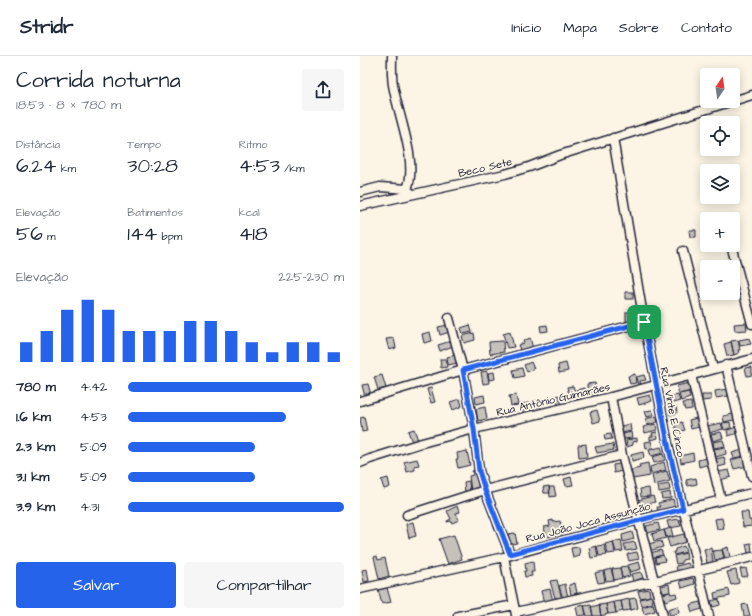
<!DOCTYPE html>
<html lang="pt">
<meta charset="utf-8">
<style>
:root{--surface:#fff;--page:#f6f6f7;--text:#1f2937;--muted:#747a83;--line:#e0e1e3;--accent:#2563eb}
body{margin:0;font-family:"Architects Daughter",sans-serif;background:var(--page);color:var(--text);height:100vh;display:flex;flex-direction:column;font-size:15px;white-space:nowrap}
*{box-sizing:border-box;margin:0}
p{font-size:13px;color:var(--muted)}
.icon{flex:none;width:22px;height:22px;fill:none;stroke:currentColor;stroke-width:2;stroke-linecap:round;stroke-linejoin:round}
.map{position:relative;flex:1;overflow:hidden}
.sheet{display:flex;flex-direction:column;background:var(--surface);width:360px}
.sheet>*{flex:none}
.needle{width:26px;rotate:13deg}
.buttons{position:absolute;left:340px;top:12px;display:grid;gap:8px}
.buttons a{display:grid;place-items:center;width:40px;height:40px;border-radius:4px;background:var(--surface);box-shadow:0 2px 10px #0003;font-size:20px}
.pin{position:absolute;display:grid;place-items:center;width:34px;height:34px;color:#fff;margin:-17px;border-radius:8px;box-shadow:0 2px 6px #0006}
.round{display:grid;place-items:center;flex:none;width:42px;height:42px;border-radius:4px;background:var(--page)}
.head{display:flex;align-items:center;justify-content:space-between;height:68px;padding:0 16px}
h1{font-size:22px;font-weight:600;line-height:30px}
.figures{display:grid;grid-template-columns:repeat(3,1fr);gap:6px;height:68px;padding:4px 16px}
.figures div{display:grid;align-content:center}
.figures b{font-size:20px;font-weight:600}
.figures small{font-size:11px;font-weight:400}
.figures p{font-size:11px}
.chart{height:112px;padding:8px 16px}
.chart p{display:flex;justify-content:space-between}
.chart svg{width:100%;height:72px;margin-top:4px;stroke:var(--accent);stroke-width:6}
.cta{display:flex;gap:8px;margin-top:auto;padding:8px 16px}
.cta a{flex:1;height:46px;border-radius:4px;background:var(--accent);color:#fff;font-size:16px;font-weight:600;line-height:46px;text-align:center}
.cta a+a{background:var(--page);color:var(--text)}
ul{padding:0 16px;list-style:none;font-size:13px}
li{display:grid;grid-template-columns:64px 48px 1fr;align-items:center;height:30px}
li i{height:10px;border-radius:5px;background:var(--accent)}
header{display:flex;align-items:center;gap:24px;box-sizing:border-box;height:56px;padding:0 20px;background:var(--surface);border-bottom:1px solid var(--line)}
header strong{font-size:19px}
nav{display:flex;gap:22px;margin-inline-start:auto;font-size:14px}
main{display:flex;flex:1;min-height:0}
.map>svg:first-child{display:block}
.building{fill:#c6c1bb;stroke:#22223b}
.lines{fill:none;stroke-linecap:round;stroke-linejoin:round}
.street-casing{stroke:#22223b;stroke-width:11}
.street{stroke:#fcf5e5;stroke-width:8}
.route-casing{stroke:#fff;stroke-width:8}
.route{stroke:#2563eb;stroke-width:5}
.labels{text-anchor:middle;stroke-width:3.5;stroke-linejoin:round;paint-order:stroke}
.street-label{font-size:11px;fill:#22223b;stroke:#fcf5e5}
</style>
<header>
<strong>Stridr</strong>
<nav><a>Início</a><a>Mapa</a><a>Sobre</a><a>Contato</a></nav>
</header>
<main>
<section class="sheet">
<div class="head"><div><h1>Corrida noturna</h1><p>18:53 · 8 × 780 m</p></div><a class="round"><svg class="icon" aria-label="share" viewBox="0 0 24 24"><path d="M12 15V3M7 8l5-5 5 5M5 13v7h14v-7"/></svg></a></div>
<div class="figures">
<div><p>Distância</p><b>6.24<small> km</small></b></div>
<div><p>Tempo</p><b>30:28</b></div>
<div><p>Ritmo</p><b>4:53<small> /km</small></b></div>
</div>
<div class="figures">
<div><p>Elevação</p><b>56<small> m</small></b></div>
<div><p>Batimentos</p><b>144<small> bpm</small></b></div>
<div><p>kcal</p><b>418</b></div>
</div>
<div class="chart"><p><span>Elevação</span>225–230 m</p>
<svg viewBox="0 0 160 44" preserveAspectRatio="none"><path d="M5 44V32M15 44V25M25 44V12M35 44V6M45 44V12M55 44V25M65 44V25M75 44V25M85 44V19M95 44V19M105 44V25M115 44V32M125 44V38M135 44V32M145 44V32M155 44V38"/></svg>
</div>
<ul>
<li><b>780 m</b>4:42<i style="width:85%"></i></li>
<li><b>1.6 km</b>4:53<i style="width:73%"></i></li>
<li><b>2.3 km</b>5:09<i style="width:59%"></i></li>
<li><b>3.1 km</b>5:09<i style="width:59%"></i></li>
<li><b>3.9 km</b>4:31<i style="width:100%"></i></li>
</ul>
<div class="cta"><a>Salvar</a><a>Compartilhar</a></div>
</section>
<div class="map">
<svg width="392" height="560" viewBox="0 0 392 560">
<rect width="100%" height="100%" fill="#fcf5e5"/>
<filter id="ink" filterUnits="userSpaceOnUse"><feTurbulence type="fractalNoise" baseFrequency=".025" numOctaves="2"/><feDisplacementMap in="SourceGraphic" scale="8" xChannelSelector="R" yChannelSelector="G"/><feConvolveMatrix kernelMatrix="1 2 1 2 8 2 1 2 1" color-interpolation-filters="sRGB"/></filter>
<g filter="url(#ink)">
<path class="building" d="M329,174H336V181H330Z
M265,236H273V243H265Z
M266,256H278V265L266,266Z
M386,267L387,274L375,275L374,268Z
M88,269L90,276L80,279L78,271Z
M110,269L112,276L103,278L101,272Z
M187,269L188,275L181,276L180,270Z
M70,276L72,285L64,287L62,278Z
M150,276L154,291L147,292L143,278Z
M114,277L115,284L104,287L102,280Z
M34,282L36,292L29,294L26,283Z
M170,282L173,292L161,296L158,289L164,287L163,285Z
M389,282L391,288L380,290L379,284Z
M378,284L380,294H378L379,297L374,299L371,285Z
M91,285L93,290L80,295L78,289Z
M143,285L144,296L130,298L129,286Z
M371,286L374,299L367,300L364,288Z
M96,299L98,307L88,309L87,301Z
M80,303H86L87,311L81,312Z
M171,306L174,313L167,316L164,309Z
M206,307L208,315L199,317L198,309Z
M392,311V319L387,320L385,312Z
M162,312L164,320L155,322L153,314Z
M127,315L129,327L123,328L121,316Z
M134,316L135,323L129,324L128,317Z
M275,318L276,327L270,328L268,320Z
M22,319L26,332L18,334L14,321Z
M284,319L286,324L280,325L281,329L278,330L276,321Z
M235,327L237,340L228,341L227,328Z
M329,327L331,335L319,338L317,330Z
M8,328L11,339L5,341L2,329Z
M213,330L218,344L211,346L207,331Z
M71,332L75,346L71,347L67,333Z
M224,332L225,335L222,336L224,342L219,344L216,334Z
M367,333L368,340L356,342L355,335Z
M329,336L330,342L321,345L319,338Z
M124,339L125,346L116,348L115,341Z
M156,339L158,349L151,350L149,340Z
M199,339L202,349L199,350L197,346L193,347L192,342Z
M290,339L292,345L279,349L277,342Z
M318,339L320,345L309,348L308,341Z
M342,339H351V344L342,345Z
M100,343L102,350L93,354L90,346Z
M179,344L181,353L173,355L172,351L175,350L174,345Z
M331,346L332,353L325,354L323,347Z
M169,347L171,358L163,359L161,348Z
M316,350L317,357L310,359L309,352Z
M125,351L127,363L118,365L116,353Z
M237,354L240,365L233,367L230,356Z
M292,354L294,359L287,361L285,355Z
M373,358L374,364L364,366L363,360Z
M296,360L298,366L287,369L285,363Z
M4,361L7,375L2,376L0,362Z
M337,362L339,371L331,373L329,364Z
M322,366L325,374L317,376L315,368Z
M370,366L371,372L364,374L362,367Z
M361,367L363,373L349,377L347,370Z
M270,368L271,375L262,377L261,370Z
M296,368L297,374L285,377L283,371Z
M377,371L379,377L368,380L367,374Z
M54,373L58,384L52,386L48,375Z
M271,376L272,382L264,383L263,378Z
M297,376L298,382L290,384V380H293L292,377Z
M361,376L363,382L353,385L351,378Z
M251,378L252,383L245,384L244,379Z
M277,382V385L273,386V389L267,391L266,384Z
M363,384L365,390L354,392L353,386Z
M291,385L293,392L286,393L285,386Z
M226,388L227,401L219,402L218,389Z
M253,388L254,394L237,397L235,391Z
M301,391L303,397L291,400L289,394Z
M365,391L366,398L356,401L354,393Z
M382,394L384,400L374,402L372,397Z
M107,395L110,409L98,412L96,403H98L97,397Z
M283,396L284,402L272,405L271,399Z
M333,397L334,404L321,407L320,400Z
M303,398L305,404L294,407L292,401Z
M385,400L387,410L374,413L371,404Z
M364,401L366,409L358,411L356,403Z
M347,402L349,408L339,411L338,404Z
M57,403L59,409L54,410L55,414L47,416L44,406Z
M304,406L306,414L291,418L290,411Z
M288,407L290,420L273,423L271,414L280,412L279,409Z
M260,408L262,415L254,417L253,409Z
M116,414L119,434L111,435L109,420L113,419L112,415Z
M369,414L371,421L360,424L358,416Z
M307,415L310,425L294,429L292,419Z
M211,421L213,429L206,430L204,423Z
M28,422L30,431L24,433L21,424Z
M336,422L337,428L328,430L326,424Z
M109,425L110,436L105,437L104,426Z
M309,428L310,434L299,436L298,430Z
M189,430L190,437H184L183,431Z
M189,431H194L196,440L190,441Z
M289,432L290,440L281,441L280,433Z
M310,436L311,442L302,443L301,438Z
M293,440L295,446L280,450L278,444Z
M313,443L315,452L298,456L297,451H300L298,447Z
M290,448L292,457L282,459L280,451Z
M97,450L100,456L96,457L99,464L92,467L91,465L87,466V465L91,463L87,455Z
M381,456H388L389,464H391L392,470L383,471Z
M362,462L364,472L357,473L355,463Z
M319,463L321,470L309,472L307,465Z
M193,464V466L200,465L203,478L186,481L184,471L190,470L189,465Z
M53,466L56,480L49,482L46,468Z
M298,467L300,474L288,477L286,470Z
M311,472L313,480L307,482L304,474Z
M304,474L306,482L294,485L292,478Z
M272,476L274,483L263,486L262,479Z
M155,477L157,487L151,488L148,478Z
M324,478L326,486L310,491L307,482Z
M94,479L102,503L88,508L79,483Z
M261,484L263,495L256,496L253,486Z
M301,485L303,491L289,495L288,488Z
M253,486L255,497L248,498L245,488Z
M275,486L277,493L266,495L264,488Z
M391,487L392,496L388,497L386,488Z
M244,489L247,499L239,500L237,490Z
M236,490L238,501L231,502L229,492Z
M324,490L326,496L314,499L313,496H315V493Z
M219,491L220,500L213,502L211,492Z
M368,491L370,501L365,502L362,493Z
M351,492L353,506L347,507L344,493Z
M301,494L303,499L291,502L290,497Z
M362,494L364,503L355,504L353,495Z
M277,496L279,503L269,505L267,498Z
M326,497L327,503L322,504V507L316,508L314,500Z
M303,499L305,505L296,507L295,501Z
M17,500L18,504L25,502L29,520L19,523L14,501Z
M173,505L174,516H171L172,520L165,521L164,515H166L165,507Z
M279,506L281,513L270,516L268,509Z
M328,507L331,514L318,518L316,510Z
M267,510L270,520L262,522L260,511Z
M260,512L262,522L254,524L252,513Z
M386,512L388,520L382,521L380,513Z
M7,513L9,525L4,526L2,514Z
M251,513L254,524L246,525L244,515Z
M376,514L379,527L371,529L367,516Z
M243,515L245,526L238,527L235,517Z
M281,516L283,522L273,525L271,518Z
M333,522L335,528L322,532L320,525Z
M197,524L202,543L198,544L197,541L195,542L190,525Z
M215,527L217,537L211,539L209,529Z
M205,528L208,541L203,543L199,530Z
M309,528L310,536L303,537L301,530Z
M27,532L31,546L22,548L18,534Z
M190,533L193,545L184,547L181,535Z
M289,533L290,540L280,542L278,535Z
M369,533L370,540L355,543L354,537Z
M310,536L311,538L316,537L317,541L305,545L303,538Z
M291,540L293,547L282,550L280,543Z
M276,542L278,552L271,554L269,543Z
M269,543L271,554L263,555L261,545Z
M359,543L360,549L353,551L351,545Z
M261,545L263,555L256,557L254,546Z
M254,546L256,557L248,558L246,548Z
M340,546L342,553L332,556L330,549Z
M246,548L248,558L241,560L239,549Z
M293,548L295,555L284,558L282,551Z
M387,548L390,560H384L382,549Z
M224,549L226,559L218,560L216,551Z
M231,549L233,560H227L224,550Z
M239,549L241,560H233L231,551Z
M318,550L319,557L310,559L308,553Z"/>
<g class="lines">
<g class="street-casing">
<path id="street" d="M32,0C32,12 31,22 34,34C39,61 58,107 47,133
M253,82L284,266L309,393L349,560
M0,136L20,131L47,133L51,137
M0,150L145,118L169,111L200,99L392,39
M371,189L392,268
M323,195L353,313
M89,262L103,314L114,373L119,415L125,434L150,498
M366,309L392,420
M331,319L361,444
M251,341L262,399L303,560
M0,345L103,314L284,266
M0,407L10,403L58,388L114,373L251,341L392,303
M47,459L125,434L262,399
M144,501L156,559
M0,533L144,501L278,464L392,437
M156,556L295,525L392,501
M98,560L154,549"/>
</g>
<use href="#street" class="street"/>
</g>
</g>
<g class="lines" filter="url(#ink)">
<g class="route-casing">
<path id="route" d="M284,266L309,393L323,453L150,498L125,434L119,415L114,373L103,314Z"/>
</g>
<use href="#route" class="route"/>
</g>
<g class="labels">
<g class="street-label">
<text transform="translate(125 111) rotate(-13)" y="4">Beco Sete</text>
<text transform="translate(193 343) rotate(-13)" y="4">Rua Antônio Guimarães</text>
<text transform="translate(313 356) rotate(79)" y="4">Rua Vinte E Cinco</text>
<text transform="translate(228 466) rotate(-15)" y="4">Rua João Joca Assunção</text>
</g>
</g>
</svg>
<div class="buttons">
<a><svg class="needle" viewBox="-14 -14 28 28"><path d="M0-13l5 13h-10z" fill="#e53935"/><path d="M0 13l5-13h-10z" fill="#747a83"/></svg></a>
<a><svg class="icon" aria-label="locate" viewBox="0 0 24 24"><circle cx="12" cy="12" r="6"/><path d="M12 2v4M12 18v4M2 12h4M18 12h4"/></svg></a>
<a><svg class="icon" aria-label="layers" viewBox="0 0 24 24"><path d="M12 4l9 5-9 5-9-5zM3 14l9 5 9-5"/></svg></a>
<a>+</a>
<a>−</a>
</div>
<div class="pin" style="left:284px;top:266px;background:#1e9e55"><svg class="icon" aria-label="arrive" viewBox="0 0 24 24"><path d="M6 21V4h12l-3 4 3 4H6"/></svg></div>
</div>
</main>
